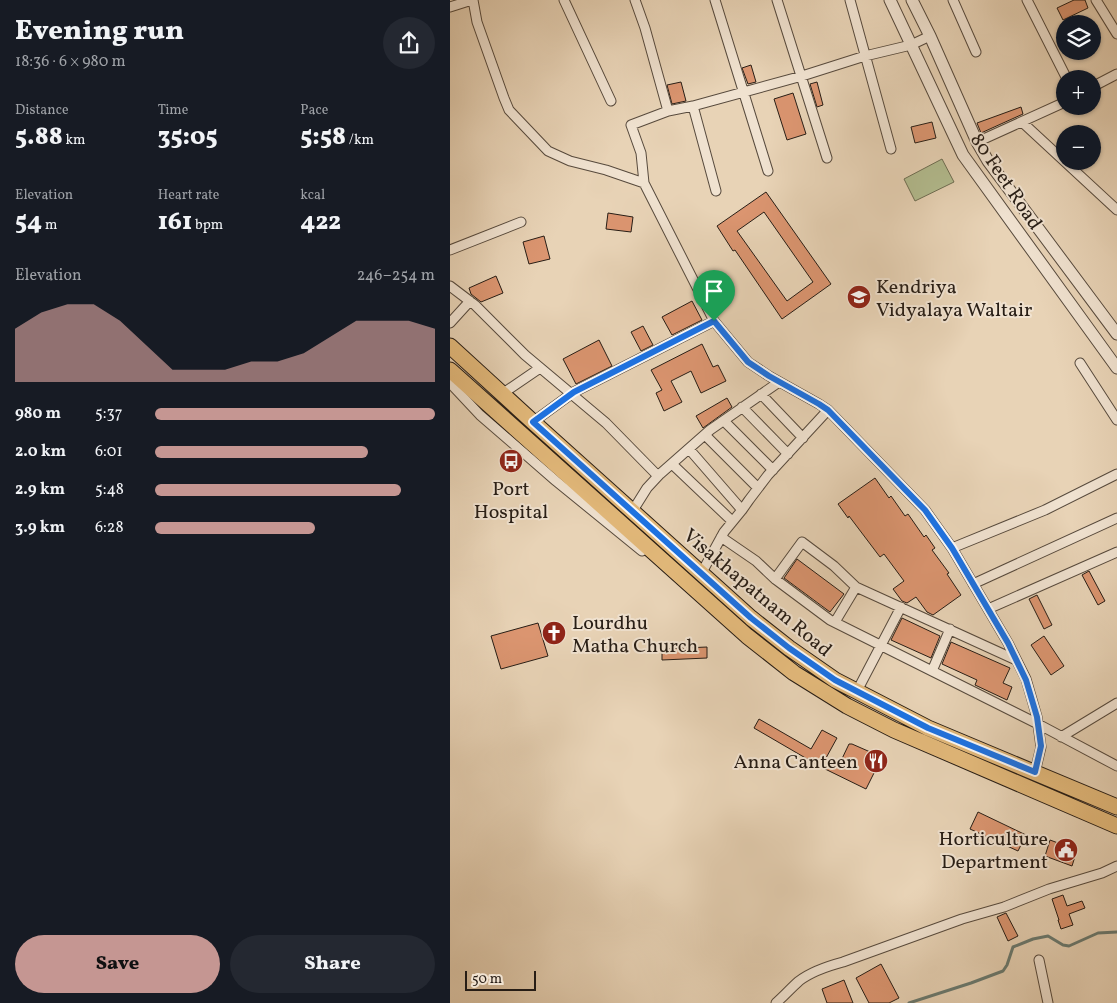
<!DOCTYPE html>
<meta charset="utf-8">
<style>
:root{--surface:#171b24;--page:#242831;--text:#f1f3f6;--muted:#9ea1a6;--accent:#c59692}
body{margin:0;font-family:Vollkorn,serif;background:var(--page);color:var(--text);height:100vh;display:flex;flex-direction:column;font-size:19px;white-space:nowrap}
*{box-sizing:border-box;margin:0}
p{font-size:16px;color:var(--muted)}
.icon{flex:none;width:28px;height:28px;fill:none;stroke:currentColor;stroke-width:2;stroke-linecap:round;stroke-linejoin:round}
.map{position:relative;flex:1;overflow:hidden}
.drawer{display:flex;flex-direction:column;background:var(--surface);width:450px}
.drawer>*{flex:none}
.fabs{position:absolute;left:606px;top:15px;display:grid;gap:10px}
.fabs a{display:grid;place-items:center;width:45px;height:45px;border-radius:50%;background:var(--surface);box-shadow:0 1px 4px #0004;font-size:25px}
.scale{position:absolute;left:15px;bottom:12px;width:71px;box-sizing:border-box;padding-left:5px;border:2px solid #271d15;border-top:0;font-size:14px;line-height:18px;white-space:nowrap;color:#271d15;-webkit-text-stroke:4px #f0e2d0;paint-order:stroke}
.pin{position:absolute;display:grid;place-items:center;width:42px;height:42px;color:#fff;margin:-51px -21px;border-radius:50% 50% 50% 0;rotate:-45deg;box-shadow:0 0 5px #0007}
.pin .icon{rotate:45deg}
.round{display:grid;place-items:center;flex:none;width:52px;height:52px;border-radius:26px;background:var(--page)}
.summary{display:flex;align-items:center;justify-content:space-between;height:85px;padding:0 15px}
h1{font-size:28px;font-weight:800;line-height:38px}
.stats{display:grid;grid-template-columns:repeat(3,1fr);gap:8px;height:85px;padding:5px 15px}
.stats div{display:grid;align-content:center}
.stats b{font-size:25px;font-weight:800}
.stats small{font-size:14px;font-weight:400}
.stats p{font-size:14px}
.chart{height:140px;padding:10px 15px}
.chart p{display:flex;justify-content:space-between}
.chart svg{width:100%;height:90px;margin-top:5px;fill:var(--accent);opacity:.7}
.action{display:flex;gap:10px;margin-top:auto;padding:10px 15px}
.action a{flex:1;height:58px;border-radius:30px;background:var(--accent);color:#111;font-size:20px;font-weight:800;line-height:58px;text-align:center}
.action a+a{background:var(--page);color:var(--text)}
ul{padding:0 15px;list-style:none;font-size:16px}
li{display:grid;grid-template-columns:80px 60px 1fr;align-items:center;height:38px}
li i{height:12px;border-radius:6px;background:var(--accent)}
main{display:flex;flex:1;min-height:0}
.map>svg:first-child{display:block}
.green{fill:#b3bd90;stroke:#6d6d52}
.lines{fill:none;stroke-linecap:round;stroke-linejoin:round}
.stream{stroke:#6a7a70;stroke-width:3}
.building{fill:#db9570;stroke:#271d15;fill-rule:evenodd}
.minor-casing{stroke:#574a3d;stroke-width:11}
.tertiary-casing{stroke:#574a3d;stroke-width:13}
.primary-casing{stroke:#271d15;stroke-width:17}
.minor{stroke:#f0e2d0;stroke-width:9}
.tertiary{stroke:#f0e2d0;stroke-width:11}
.primary{stroke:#e4ba7b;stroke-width:15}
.route-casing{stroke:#fff;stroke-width:10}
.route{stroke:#1a73e8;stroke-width:6}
.labels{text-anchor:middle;stroke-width:4;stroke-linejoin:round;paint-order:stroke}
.street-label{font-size:20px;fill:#271d15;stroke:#f0e2d0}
.poi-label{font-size:20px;fill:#271d15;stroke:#f0e2d0;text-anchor:start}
</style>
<main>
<section class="drawer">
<div class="summary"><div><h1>Evening run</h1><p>18:36 · 6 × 980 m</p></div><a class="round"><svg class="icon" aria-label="share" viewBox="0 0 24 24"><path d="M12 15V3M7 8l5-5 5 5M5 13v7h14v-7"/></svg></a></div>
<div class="stats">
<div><p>Distance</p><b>5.88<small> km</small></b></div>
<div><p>Time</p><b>35:05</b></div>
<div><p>Pace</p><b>5:58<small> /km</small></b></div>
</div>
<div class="stats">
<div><p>Elevation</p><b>54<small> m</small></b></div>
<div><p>Heart rate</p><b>161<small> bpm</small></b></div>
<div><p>kcal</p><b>422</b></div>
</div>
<div class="chart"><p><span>Elevation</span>246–254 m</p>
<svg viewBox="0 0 160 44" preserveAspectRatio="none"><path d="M0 44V18L10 10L20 6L30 6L40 14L50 26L60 38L70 38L80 38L90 34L100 34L110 30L120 22L130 14L140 14L150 14L160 18V44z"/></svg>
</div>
<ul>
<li><b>980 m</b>5:37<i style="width:100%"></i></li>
<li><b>2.0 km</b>6:01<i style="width:76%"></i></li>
<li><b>2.9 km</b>5:48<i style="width:88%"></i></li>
<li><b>3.9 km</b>6:28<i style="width:57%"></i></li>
</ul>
<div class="action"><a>Save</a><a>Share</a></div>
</section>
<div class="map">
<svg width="667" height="1003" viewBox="0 0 667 1003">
<rect width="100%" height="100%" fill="#e8d3b6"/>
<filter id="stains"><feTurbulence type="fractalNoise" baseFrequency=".004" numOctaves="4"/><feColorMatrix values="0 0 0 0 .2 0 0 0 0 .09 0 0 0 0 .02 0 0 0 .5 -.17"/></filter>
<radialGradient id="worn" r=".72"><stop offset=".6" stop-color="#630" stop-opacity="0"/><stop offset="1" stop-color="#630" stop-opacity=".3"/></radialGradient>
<path class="green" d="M492,159L504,182L465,201L454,179Z"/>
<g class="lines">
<path class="stream" d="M459,1003L521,983L553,971L557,965L563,947L583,939L598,936L613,945L619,946L648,933L667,932"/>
</g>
<path class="building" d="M624,0H635L638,8L613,20L607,8Z
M301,65L306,82L298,84L292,68Z
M231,82L236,101L222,104L217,85Z
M367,82L373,105L367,107L360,84Z
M343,93L356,134L337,140L324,99Z
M571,107L573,114L531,133L527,123Z
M482,122L486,138L465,143L461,127Z
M316,192L381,284L332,319L285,250L283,251L267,226ZM314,212L363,282L337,301L287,231Z
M158,213L183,217L181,232L156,229Z
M94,236L100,259L79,264L73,242Z
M46,276L53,293L31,302L21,294L19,288Z
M242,301L252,320L222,335L212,317Z
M193,326L203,345L191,351L181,332Z
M149,340L162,366L126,384L113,359Z
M252,344L263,367L268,365L276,381L251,393L241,371L221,381L232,402L214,411L206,393L212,390L201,370Z
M277,398L282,407L253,428L246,416Z
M425,478L439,498L441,496L455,516L458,514L474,537L476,535L485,548L482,550L499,573L497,574L511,595L483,615L477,612L466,597L457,603L452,601L443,589L454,581L434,554L430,557L399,516L398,518L388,504Z
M347,559L394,594L380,612L334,578Z
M639,571L655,601L648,605L632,575Z
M587,595L602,625L594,629L579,599Z
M452,618L490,636L481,658L441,640Z
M88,623L98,656L51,669L41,636Z
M594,636L614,666L601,675L581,645Z
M501,642L560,668L553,683L562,687L557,700L525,685L527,680L492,664Z
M257,647V658L212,660V649Z
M309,719L361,749L372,730L387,738L376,758L389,765L399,744H402L434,758L429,770L426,769L416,789L371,767L304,728Z
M528,812L576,835L568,851L520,829Z
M600,840L627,850L622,866L595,856Z
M613,895L617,906L632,901L635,908L619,914L623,925L611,929L608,920H609L602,899Z
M556,913L568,936L558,941L547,917Z
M431,964L449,998L439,1003H419L406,978Z
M394,980L403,1003H377L372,989Z"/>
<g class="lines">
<g class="minor-casing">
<path id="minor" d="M23,0L27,22L54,98L59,110L98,151L120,161L156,170L194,183
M114,0L161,101
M185,0L195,28L218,111
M265,0L318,171
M327,0L377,158
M400,0L441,149
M503,0L526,52
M577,0L617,79
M646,0L667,34
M0,7L22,0
M480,36L461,45L415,56L352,76L243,106L218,111L181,125L191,153L194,183L264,321L298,362L319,376L369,404L378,410L475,510L502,548L558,643L576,679L587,717L591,747L585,772
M642,87L667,74
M243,106L266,191
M572,122L667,210
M527,142L615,102
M0,250L71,222
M0,286L25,305L75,355L156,423L208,476
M0,323L20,301
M630,363L667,420
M0,383L30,415L106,481L192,551
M52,394L90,368
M311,394L353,438
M292,407L338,454
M274,421L323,470
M83,422L124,392L264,321
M255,435L308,488
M239,449L292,510
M222,464L282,521
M182,512L197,488L210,474L260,430L329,382
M271,537L306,561L325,579L380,620L588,724L667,766
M502,548L595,510L667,474
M251,574L274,532L292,510L299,500L318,475L378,410
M325,579L352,542L384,566L406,587L566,660
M523,584L667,518
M538,609L667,552
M385,622L406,587
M482,671L500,629
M407,691L451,607
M611,737L667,703
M589,960L598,1003
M326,1003C334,996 341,988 349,981C362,971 378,966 393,962L512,919L554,907L599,889L652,873L667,866"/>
</g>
<g class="tertiary-casing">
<path id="tertiary" d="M440,0L513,155L667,368
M462,0L480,36L527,142L538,161L667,334"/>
</g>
<g class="primary-casing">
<path id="primary" d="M0,346L83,422L301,618L339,648L385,680L478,728L667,807
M0,370L297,636L344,673L397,706L444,730L667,826"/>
</g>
<use href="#minor" class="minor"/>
<use href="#tertiary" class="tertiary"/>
<use href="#primary" class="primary"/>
</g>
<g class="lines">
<g class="route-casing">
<path id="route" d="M264,321L298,362L319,376L369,404L378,410L475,510L502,548L558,643L576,680L587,717L591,746L585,772L478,728L385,680L339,648L301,618L83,422L124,392Z"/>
</g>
<use href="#route" class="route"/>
</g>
<defs>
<g id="school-disc" transform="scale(1.25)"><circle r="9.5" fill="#8f2418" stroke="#f0e2d0"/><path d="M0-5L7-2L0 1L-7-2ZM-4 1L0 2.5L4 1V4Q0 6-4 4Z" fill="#fff"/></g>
<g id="bus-disc" transform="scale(1.25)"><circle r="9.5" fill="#8f2418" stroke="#f0e2d0"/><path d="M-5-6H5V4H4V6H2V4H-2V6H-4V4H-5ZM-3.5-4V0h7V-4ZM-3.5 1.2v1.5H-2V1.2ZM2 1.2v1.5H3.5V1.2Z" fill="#fff"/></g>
<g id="church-disc" transform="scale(1.25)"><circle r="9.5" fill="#8f2418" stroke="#f0e2d0"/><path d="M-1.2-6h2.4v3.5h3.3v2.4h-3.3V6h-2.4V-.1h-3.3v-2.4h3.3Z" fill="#fff"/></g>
<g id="restaurant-disc" transform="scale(1.25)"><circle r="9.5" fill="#8f2418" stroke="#f0e2d0"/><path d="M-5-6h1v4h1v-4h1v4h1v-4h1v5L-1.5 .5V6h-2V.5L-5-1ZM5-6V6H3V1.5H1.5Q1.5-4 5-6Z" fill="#fff"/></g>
<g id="civic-disc" transform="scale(1.25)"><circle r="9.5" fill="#8f2418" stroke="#f0e2d0"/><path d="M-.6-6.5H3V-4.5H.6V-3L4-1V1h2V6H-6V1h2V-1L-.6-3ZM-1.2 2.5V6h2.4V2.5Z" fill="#fff"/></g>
</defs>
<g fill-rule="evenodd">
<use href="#school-disc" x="409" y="297"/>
<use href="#bus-disc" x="61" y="461"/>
<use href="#church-disc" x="104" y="633"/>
<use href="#restaurant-disc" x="426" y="761"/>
<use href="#civic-disc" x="616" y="850"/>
</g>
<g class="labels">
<g class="street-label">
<text transform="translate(557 181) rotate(56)" y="7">80 Feet Road</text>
<text transform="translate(308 592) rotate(40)" y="7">Visakhapatnam Road</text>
</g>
<g class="poi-label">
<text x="426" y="293">Kendriya<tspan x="426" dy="23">Vidyalaya Waltair</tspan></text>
<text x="61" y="495" text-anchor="middle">Port<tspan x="61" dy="23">Hospital</tspan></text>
<text x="122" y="629">Lourdhu<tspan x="122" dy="23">Matha Church</tspan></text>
<text x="408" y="768" text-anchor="end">Anna Canteen</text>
<text x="598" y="845" text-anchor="end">Horticulture<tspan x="598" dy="23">Department</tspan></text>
</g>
</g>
<rect width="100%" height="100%" filter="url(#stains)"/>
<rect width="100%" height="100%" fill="url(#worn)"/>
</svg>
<div class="fabs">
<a><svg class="icon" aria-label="layers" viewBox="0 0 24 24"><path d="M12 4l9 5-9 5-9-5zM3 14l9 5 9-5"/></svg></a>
<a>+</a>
<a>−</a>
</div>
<div class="scale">50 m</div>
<div class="pin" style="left:264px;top:321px;background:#1e9e55"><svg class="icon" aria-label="arrive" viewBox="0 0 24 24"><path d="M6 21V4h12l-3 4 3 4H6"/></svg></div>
</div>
</main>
